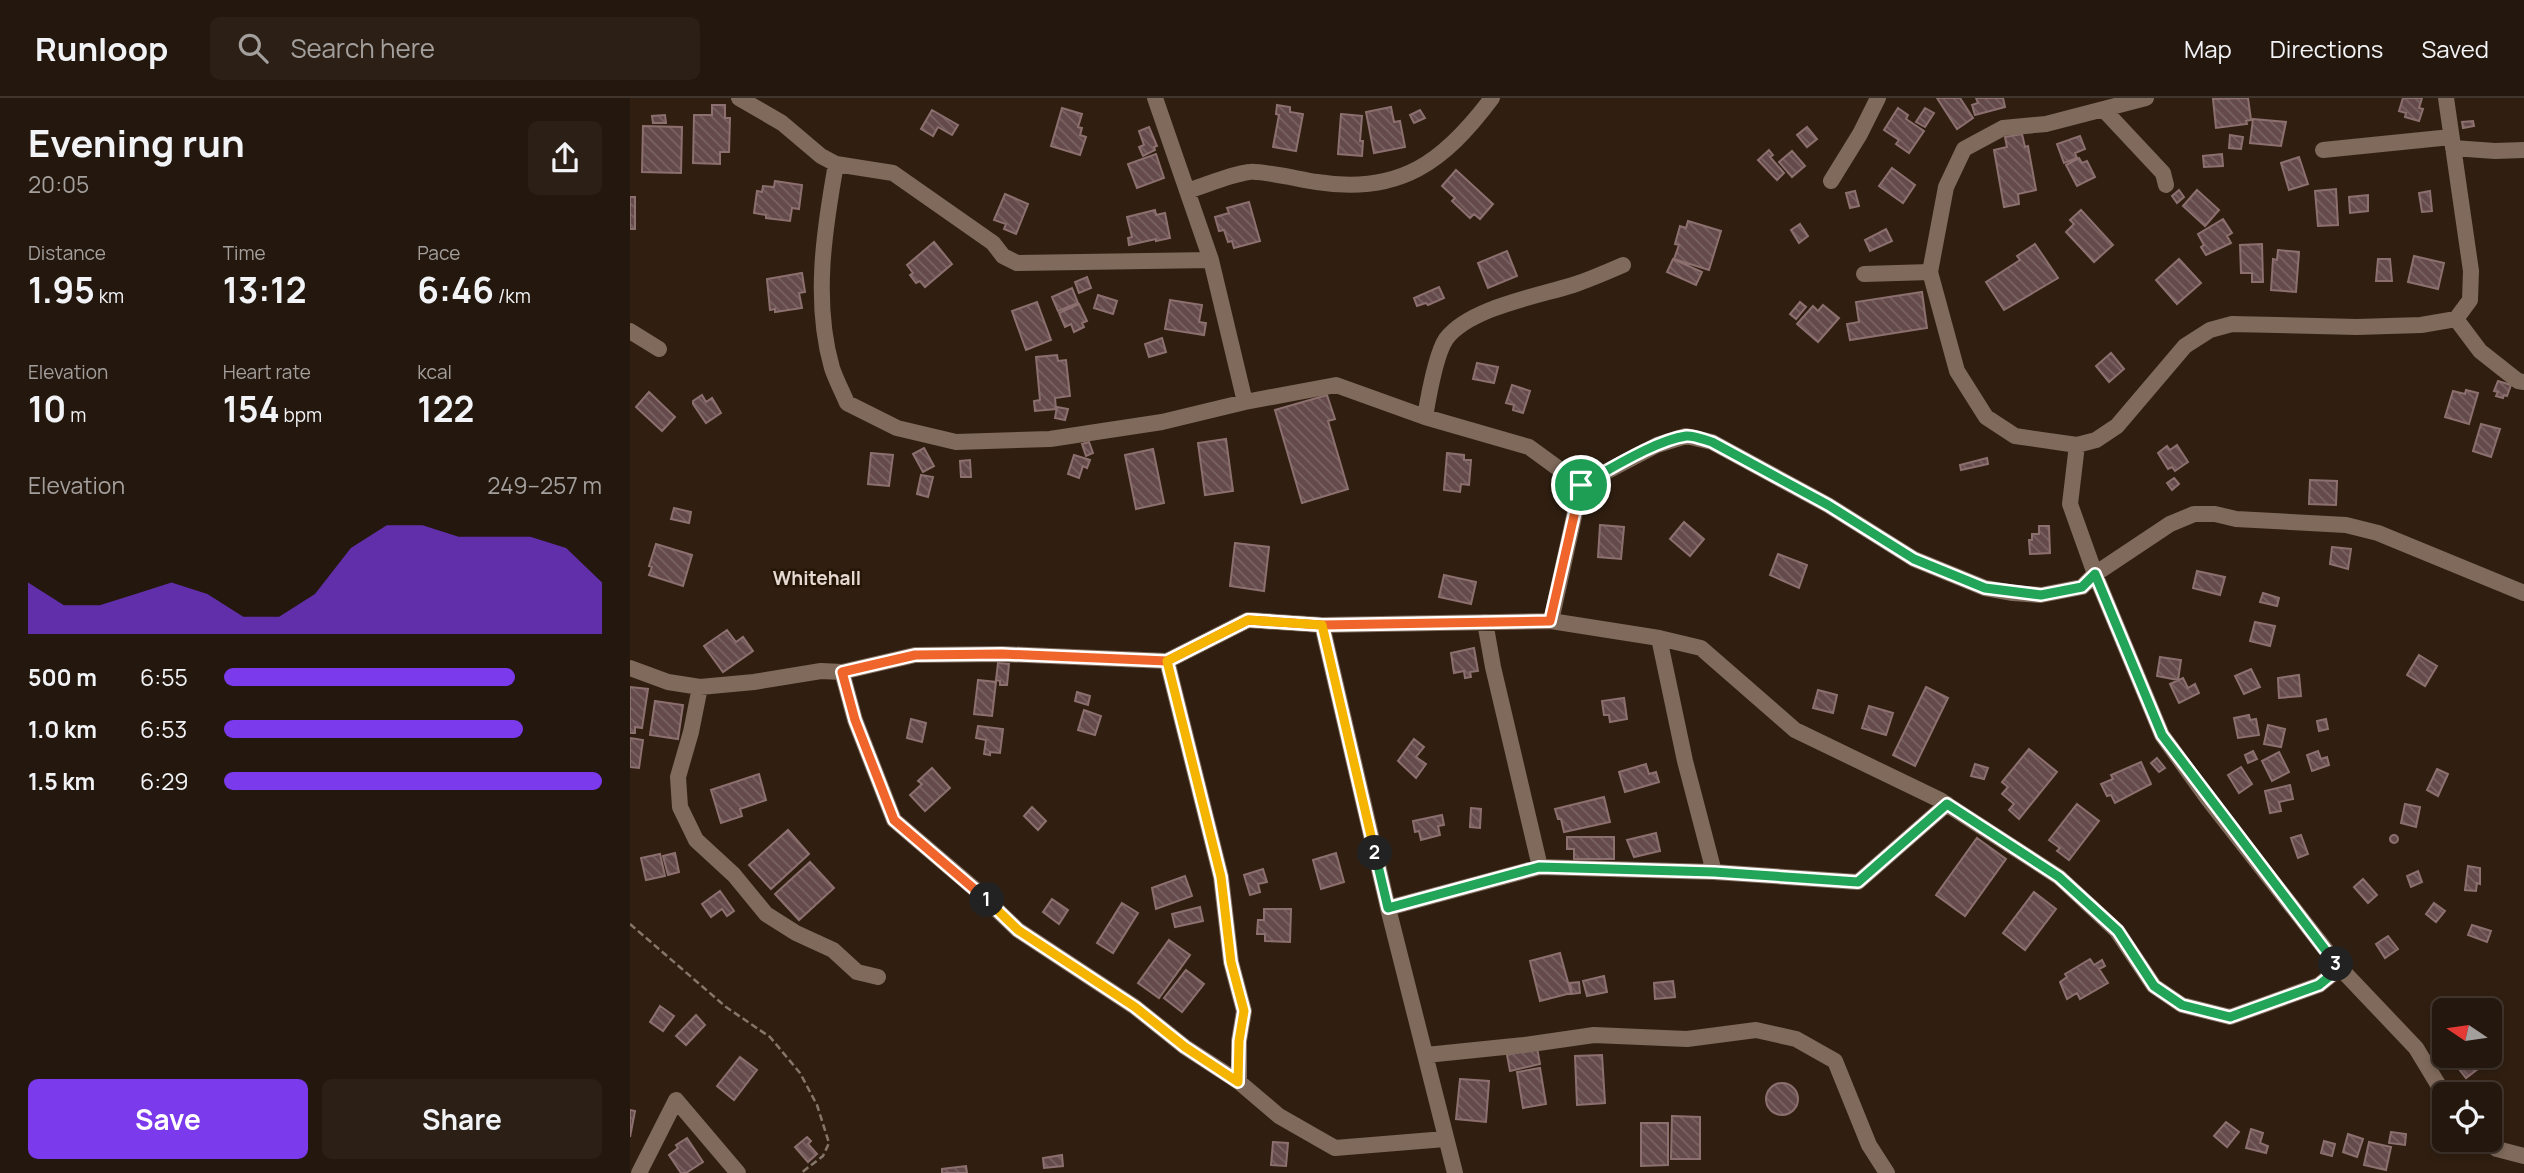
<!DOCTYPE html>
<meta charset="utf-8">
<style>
:root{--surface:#24170d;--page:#2c2016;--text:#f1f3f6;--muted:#a39f9d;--line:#41362e;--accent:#7c3aed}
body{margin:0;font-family:Manrope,sans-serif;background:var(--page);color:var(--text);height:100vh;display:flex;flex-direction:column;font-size:26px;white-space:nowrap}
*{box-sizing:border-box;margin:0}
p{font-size:23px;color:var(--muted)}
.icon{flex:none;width:38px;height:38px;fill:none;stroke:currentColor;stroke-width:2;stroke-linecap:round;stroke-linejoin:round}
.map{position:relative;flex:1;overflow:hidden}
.drawer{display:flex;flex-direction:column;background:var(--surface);width:630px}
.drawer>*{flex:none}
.needle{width:46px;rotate:283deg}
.controls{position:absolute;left:1802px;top:900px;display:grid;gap:14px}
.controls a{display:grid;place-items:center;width:70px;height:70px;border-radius:10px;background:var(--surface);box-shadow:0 4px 10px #0003,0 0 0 2px var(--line);font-size:35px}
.pin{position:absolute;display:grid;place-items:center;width:60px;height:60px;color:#fff;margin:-30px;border:4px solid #fff;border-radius:50%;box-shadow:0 2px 7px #0007}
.km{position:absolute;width:35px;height:35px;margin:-18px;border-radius:50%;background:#222;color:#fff;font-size:19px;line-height:35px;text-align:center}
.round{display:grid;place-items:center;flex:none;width:74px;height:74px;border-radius:10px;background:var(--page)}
.summary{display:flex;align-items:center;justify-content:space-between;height:119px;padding:0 28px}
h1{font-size:38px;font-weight:700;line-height:52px}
.figures{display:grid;grid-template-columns:repeat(3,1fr);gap:10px;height:119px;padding:7px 28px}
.figures div{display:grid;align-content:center}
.figures b{font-size:35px;font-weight:700}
.figures small{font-size:19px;font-weight:400}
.figures p{font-size:19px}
.chart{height:196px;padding:14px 28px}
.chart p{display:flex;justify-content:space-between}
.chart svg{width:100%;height:126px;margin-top:7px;fill:var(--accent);opacity:.7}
.cta{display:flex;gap:14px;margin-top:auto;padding:14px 28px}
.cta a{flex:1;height:80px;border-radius:10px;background:var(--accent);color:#fff;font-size:28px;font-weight:700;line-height:80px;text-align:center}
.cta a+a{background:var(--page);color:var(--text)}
ul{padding:0 28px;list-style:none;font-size:23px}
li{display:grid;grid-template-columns:112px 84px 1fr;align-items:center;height:52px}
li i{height:18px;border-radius:9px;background:var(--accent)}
header{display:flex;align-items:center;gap:42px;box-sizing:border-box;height:98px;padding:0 35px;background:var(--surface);border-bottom:2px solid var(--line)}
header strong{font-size:33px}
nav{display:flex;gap:38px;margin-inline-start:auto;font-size:24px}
.search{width:490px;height:63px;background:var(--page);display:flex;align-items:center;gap:18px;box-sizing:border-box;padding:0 24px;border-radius:10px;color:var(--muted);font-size:26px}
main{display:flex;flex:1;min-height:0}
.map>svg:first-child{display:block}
.building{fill:url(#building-back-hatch);stroke:#8c706f;stroke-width:2}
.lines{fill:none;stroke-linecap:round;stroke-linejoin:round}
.path{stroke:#85766b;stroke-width:2.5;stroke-dasharray:7 3.5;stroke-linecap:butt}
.minor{stroke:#7f6a5b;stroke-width:16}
.split-1-casing{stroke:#fff;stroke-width:14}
.split-2-casing{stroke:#fff;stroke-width:14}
.split-3-casing{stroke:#fff;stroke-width:14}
.split-4-casing{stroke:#fff;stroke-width:14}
.split-1{stroke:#f0652b;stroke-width:9}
.split-2{stroke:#f5b400;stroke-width:9}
.split-3{stroke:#22a559;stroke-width:9}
.split-4{stroke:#22a559;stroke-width:9}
.labels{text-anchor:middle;stroke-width:5;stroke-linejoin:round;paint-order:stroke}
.neighbourhood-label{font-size:19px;font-weight:bold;fill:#e5d9d1;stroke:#261608}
</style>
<header>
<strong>Runloop</strong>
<div class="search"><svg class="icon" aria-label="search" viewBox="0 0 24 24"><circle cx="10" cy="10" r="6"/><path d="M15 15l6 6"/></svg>Search here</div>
<nav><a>Map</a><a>Directions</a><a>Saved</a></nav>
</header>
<main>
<section class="drawer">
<div class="summary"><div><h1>Evening run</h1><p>20:05</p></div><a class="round"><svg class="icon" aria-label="share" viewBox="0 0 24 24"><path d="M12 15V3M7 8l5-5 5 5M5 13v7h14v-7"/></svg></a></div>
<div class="figures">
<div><p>Distance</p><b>1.95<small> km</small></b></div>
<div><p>Time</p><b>13:12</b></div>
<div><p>Pace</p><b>6:46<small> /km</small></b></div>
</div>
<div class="figures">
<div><p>Elevation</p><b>10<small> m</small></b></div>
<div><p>Heart rate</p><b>154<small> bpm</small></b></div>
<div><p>kcal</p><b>122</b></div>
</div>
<div class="chart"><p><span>Elevation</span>249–257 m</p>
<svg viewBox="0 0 160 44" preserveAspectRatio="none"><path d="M0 44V26L10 34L20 34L30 30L40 26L50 30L60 38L70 38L80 30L90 14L100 6L110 6L120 10L130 10L140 10L150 14L160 26V44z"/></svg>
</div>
<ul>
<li><b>500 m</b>6:55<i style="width:77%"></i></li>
<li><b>1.0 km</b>6:53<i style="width:79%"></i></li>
<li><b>1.5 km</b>6:29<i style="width:100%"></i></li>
</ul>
<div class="cta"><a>Save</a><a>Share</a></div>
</section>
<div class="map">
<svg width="1894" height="1075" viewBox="0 0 1894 1075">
<defs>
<pattern id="building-back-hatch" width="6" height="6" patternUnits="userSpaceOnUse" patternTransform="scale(1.75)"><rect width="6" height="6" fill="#644a4a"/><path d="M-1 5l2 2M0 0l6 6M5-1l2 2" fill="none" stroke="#7a6463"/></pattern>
</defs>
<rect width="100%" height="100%" fill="#301f11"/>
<path class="building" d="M1307,0H1330L1343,20L1327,31Z
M1346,0H1373L1375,9L1345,17L1342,7L1348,5Z
M1618,0L1621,22L1616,23L1617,26L1586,30L1583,1Z
M1773,0H1792L1789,10L1793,11L1789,23L1775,19L1776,15L1769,13Z
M82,7H95V20H100L99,54H90V66L63,65L64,17H82Z
M647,7L660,9V14L673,16L666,53L643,49L649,17L646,16Z
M761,9L764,24L770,23L775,49L744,55L736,14Z
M432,10L452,16L448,29L452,30L450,37L456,39L450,57L421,48Z
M1268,10L1278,17L1276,21L1294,33L1279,55L1266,46L1269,42L1254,32Z
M1295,10L1304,15L1295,29L1286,24Z
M302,12L328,27L322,37L308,29L303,38L291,31Z
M790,12L795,20L784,25L780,17Z
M711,16L732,18L730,43H733L732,58L708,56Z
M35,17L36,25H23L22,18Z
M1623,21L1656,24L1651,48L1620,45Z
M1843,23L1844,28L1833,30L1832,24Z
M13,28L52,29L51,75L12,74Z
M519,29L527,48L524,49L525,52L513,58L509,49L514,47L509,33Z
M1177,29L1187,41L1177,49L1167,37Z
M1392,36L1395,49L1398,48L1406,92L1388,96L1389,106L1374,109L1364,52L1377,49L1375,39Z
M1600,37L1613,39L1611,51L1599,50Z
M1450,38L1455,51L1445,55L1447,60L1434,65L1427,46Z
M1139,52L1143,57L1140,59L1154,75L1147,82L1128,62Z
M1162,53L1175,68L1162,79L1149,64Z
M526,56L534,80L507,90L498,66Z
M1592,56L1593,68L1574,69L1573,58Z
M1669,59L1678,86L1659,92L1651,65Z
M1449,60L1452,65L1457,63L1465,79L1447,88L1436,67Z
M1262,70L1285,87L1273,105L1249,88Z
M826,72L863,106L850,121L844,116L840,120L822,103L825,100L812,88Z
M145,83L172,87L169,111L162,110L160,123L136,120V117L124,115L127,93L132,94L133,88L144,89Z
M1706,91L1708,127L1688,128L1685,93Z
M1549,92L1554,99L1547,105L1542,98Z
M1567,92L1589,112L1575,128L1553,108Z
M1225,93L1229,108L1220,110L1216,95Z
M1800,93L1802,113L1792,114L1789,95Z
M375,96L398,106L386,136L374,131L376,126L364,122Z
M1738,97V113L1720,115L1719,99Z
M0,99H5V131H0Z
M619,104L630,143L604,150L602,143L598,144L594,132L589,133L585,119L599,115L597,110Z
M525,112L526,117L535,115L540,140L526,143V141L499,147L498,140L502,139L497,119Z
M1451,112L1483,147L1464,164L1436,134L1444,126L1440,122Z
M1593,121L1602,135L1597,138L1601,145L1576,157L1571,149L1574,147L1568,136Z
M1058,123L1091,133L1079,172L1044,161L1049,147L1045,146L1050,128L1056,130Z
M1170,126L1178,138L1169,145L1161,132Z
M1256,131L1262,143L1240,153L1235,142Z
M304,144L322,166L295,189L290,183L286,185L280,177L283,175L277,167Z
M1405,146L1428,180L1374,212L1356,184L1390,162L1387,158Z
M1632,146L1633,184H1622V175H1611L1610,147Z
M1648,152L1669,154L1666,194L1641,192L1643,161L1647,162Z
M877,153L887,178L858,190L848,165Z
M1784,158L1814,165L1808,191L1778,184Z
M1043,161L1072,174L1066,187L1037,174Z
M1549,161L1571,185L1547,206L1526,182Z
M1748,161H1760L1762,183H1746Z
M172,175L175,194L169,195L172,210L145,214V211L140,212L137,181Z
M457,179L461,190L449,195L445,184Z
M809,189L814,200L798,207L796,205L787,208L784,200Z
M442,190L448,205L428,213L422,199Z
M1292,194L1297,230L1220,242L1217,226L1229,224L1226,204Z
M468,197L487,203L483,216L464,210Z
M540,202L572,207L569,224L576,225L574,237L535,231Z
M407,204L421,242L396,252L382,213Z
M1170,204L1176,209L1166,221L1160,216Z
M449,206L457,223L452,225L454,229L444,234L441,226L435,229L429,215Z
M1193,207L1209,220L1188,244L1167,226L1183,208L1188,213Z
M532,240L536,254L519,259L515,246Z
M1481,255L1494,271L1479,284L1466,268Z
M427,257L428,263L436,262L440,298L425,300L426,311L405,313L404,303L410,302L406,259Z
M847,265L868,269L864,285L843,281Z
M1868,283L1881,287L1877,298L1874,297L1873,300L1866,298L1868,294L1864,293Z
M882,287L900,293L893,315L883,312L884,307L876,305Z
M1836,292L1848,295L1839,326L1815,319L1823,293L1835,296Z
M19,294L45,319L32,333L6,309Z
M72,297L76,304L82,300L91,315L76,325L63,306V303Z
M697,297L705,321L698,323L718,391L672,405L645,312Z
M427,309L438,311L435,322L425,320Z
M1851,326L1870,331L1861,359L1843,353Z
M596,341L603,393L575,397L568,345Z
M459,344L463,355L456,358L452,346Z
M1547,347L1558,364L1545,373L1542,369L1538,371L1528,355L1537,348L1540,352Z
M294,350L304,368L293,374L283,356Z
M523,351L534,405L506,411L495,357Z
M241,355L263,357L259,388L238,386Z
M817,355L834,357V362H841L839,387L831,386L830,394L814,392Z
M444,357L460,362L457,370L453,368L449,380L438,376Z
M1357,360L1358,366L1331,372L1330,367Z
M340,362L341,379H331L330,363Z
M291,377L303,379L298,399L287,396Z
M1544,380L1549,386L1542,392L1537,385Z
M1680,382L1707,383L1706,407L1679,406Z
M44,410L61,414L59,425L41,421Z
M1054,424L1074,441L1060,458L1040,441Z
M970,427L994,429L991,461L968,459Z
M1409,428H1419L1420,455L1400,456L1399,442H1402V436H1409Z
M605,445L639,449L634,493L600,488Z
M26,446L62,457L53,488L19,477L22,469L19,468Z
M1702,449L1721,451L1718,471L1700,466Z
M1148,456L1177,467L1169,490L1140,477Z
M1567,473L1595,479L1590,497L1563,490Z
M814,477L846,484L841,506L809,499Z
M1633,495L1649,500L1647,508L1630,504Z
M1625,524L1645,528L1640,548L1620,543Z
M97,532L106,544L113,539L123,553L93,574L74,548Z
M844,550L848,573L840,574L841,579L835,580L834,573L824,575L821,555Z
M1789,557L1807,568L1795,588L1777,577Z
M1530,559L1551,562L1548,582L1527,578Z
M368,565L379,566L377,587H370V583L366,582Z
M1621,571L1630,589L1614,596L1605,578Z
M1669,577L1671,598L1649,600L1648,580Z
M1553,580L1558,590L1565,586L1569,595L1549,605L1540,586Z
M348,582L366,584L362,618L344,616Z
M0,589L18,591L12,630L5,629V635H0Z
M1296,589L1318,600L1285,668L1263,657Z
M1188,592L1207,597L1203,615L1183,610Z
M447,594L460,598L458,607L445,603Z
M994,600L997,621L980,624L979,617H974L972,603Z
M25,603L53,607L48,641L20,637Z
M1239,608L1263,615L1256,637L1232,630Z
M454,612L471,618L465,637L448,632Z
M1619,617L1620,622L1626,621L1629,637L1608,640L1604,620Z
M281,621L296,625L292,644L277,640Z
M1696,621L1698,631L1689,633L1687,623Z
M1638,627L1655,631L1651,649L1634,646Z
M348,628L373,631L370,655L360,654V657L354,656L356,642L346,640Z
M0,640L13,642L9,670L0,669Z
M784,641L794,649L786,659L796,666L786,680L768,663Z
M1399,651L1427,674L1389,721L1379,712L1384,706L1372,696L1378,689L1372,684Z
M1623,653L1627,661L1618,665L1615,657Z
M1688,653L1691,661L1697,659L1699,667L1682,673L1677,657Z
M1649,654L1659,674L1642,683L1632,663Z
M1527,660L1535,670L1529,674L1521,665Z
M1511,664L1521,686L1485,705L1481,697L1477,698L1471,686L1483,681L1481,677Z
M1016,666L1019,676L1026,674L1029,684L995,694L989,674Z
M1345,666L1358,670L1354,681L1341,678Z
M1611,669L1622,686L1609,695L1598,677Z
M302,670L320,690L295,713L280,697L292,686L288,683Z
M1807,671L1818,676L1808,698L1797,692Z
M129,676L136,702L110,711L112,718L91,725L81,692Z
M1660,687L1663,701L1649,704L1651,713L1640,715L1635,693Z
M974,699L980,724L934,734L931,721H928L925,711Z
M1447,706L1469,723L1439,762L1427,753L1430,750L1419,742Z
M1775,706L1790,709L1786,729L1771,725Z
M402,709L416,723L408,732L394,718Z
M841,710L851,711L850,730L840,729Z
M812,717L814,727L808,728L810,737L791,742L789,733L785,734L783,723Z
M158,732L179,756L141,791L119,767Z
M1026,735L1030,753L1004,759L997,742Z
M1760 741a4 4 0 1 1 8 0a4 4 0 1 1-8 0Z
M1671,737L1678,756L1668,760L1661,740Z
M937,739H984V761H944V751H937Z
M1347,740L1376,761L1335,818L1306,797Z
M45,755L49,774L38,777L33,758Z
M706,755L714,784L691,791L683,762Z
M30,756L35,778L16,782L11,760Z
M180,764L204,790L169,822L145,796Z
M1838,768L1850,770V786L1847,785L1846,793L1835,792Z
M633,771L637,784L628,786L630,794L620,797L614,777Z
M1788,773L1792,784L1781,789L1777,778Z
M555,778L562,798L526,811L522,790Z
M1733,781L1747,797L1738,805L1724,789Z
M90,793L104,813L97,818L92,811L81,819L72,806Z
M1404,794L1426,811L1395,852L1373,835Z
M422,801L438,812L429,826L413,814Z
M492,805L508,815L483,855L467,845Z
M1804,805L1815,813L1806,824L1796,816Z
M570,809L573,823L545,829L542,816Z
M634,811H661L660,844L635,843V836H627L628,822H634Z
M1842,827L1861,833L1857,844L1838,837Z
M1758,838L1768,851L1755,860L1746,846Z
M539,842L560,857L529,900L508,885Z
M930,855L941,895L910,903L900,863Z
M1460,861L1464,867L1472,862L1475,868L1469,871L1478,885L1450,901L1447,895L1437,901L1430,884L1437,879L1435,876Z
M556,872L574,886L552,914L534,900Z
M974,878L977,894L957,898L953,883Z
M1043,883L1045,899L1025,901L1024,885Z
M949,884L950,895L942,896L940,885Z
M30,908L44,918L33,933L20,924Z
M66,917L75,927L56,947L46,938Z
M907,950L910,966L880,973L877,957Z
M972,957L975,1005L947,1007L945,958Z
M1858,957L1861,961L1836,980L1819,958Z
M110,959L127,972L104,1002L87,988Z
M910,970L916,1006L893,1010L887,974Z
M830,981L859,983L856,1024L826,1021Z
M1136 1001a16 16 0 1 1 32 0a16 16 0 1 1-32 0Z
M0,1012L5,1013L0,1039Z
M1042,1018L1070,1019V1061H1041Z
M1596,1024L1609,1034L1597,1049L1584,1038Z
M1011,1025H1038V1067L1011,1068Z
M1621,1031L1633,1035L1630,1045L1638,1048L1636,1055L1616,1050Z
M1761,1034L1776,1036L1775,1047L1759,1045Z
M1718,1036L1733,1041L1727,1059L1713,1054Z
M177,1039L181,1043L178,1046L187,1056L178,1064L165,1049Z
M57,1040L73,1064L56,1075H51L39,1057L48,1050L46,1047Z
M1694,1043L1705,1046L1702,1058L1691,1055Z
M643,1044L658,1045L656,1068L641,1067Z
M1739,1044L1761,1049L1756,1072L1734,1067Z
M432,1057L433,1068L414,1070L413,1060Z
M336,1068L337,1075H312V1071Z"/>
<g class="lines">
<path class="path" d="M0,826L96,909L140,939L170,975L187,1007L199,1045L193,1058L171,1075"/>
<path class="minor" d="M109,0L152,25L191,58L206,66L263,75L363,145L373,158L387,165L581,162L525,0
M1516,0L1416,26L1373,30L1334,51L1316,89L1300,174L1327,273L1356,319L1385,338L1447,347L1466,342L1487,328L1555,248L1580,232L1602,226L1727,229L1791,227L1826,221L1840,202L1841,173L1816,0
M1474,12L1533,75L1536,87
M1823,50L1865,53L1894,52
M1693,52L1821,39
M206,66C194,133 183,204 202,270C206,282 212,293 217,305L267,330L326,344L420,341L532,324L615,304
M1201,83L1230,36L1248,0
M557,93C577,87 598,77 619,74C630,72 672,82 687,84C770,97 814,64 862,0
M581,162L615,304L706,287L795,319L899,349L951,387
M1234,176L1300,174
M1826,221L1850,253L1888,283L1894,284
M0,233L29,251
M795,319C798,301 806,256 816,241C839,210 908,198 943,187C961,181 977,174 993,167
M1447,347L1440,406L1465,476L1532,637L1578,701L1710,870L1786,950L1815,998
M921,523L1029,540L1071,550L1165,632L1310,702L1429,779L1487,833L1524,888L1552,907L1600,919L1689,887L1710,870
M855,524L863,569L910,769
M692,527L758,810L825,1075
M1029,540L1055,663L1084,774
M537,563L591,779L601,864L614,913L609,943V984
M0,570L38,584L70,589L124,584L191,573L212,574L285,557L372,556L537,563L618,522L692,527L921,523L951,387L1027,347L1056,338L1082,344L1198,407L1284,461L1355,490L1383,495L1411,497L1452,489L1465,476L1540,426L1564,416H1585L1606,421L1716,427L1748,435L1894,495
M212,574L225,622L264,722L346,792L388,832L505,909L555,949L609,984L649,1018L705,1050L815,1041
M70,589L61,634L48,679L50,709L66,742L104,777L136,816L166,835L203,852L227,874L248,879
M758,810L910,769L1084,774L1228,784L1317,706
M796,957L894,947L964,937L1057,941L1126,932L1166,941L1205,963L1239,1047L1257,1075
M1852,1041L1867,1051L1894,1058
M9,1075L46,1002L108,1075"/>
</g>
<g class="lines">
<g class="split-1-casing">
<path id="split-1" d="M357,802L264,722L225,622L212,574L285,557L372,556L537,563L618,522L692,527L920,523L951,387"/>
</g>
<g class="split-2-casing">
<path id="split-2" d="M357,802L388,832L505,909L555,949L608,984L609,943L614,913L601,864L591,779L537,563L618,522L692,527L745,755"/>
</g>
<g class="split-3-casing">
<path id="split-3" d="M745,755L758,810L909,769L1084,774L1228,784L1317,706L1429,779L1488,833L1524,888L1552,907L1600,919L1689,887L1710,870L1706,866"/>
</g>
<g class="split-4-casing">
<path id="split-4" d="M951,387C979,372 1026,342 1056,338C1064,337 1074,342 1082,344L1198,407L1284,461L1355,490L1411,497L1452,489L1465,476L1532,637L1706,866"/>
</g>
<use href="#split-1" class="split-1"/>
<use href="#split-2" class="split-2"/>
<use href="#split-3" class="split-3"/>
<use href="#split-4" class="split-4"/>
</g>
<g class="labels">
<g class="neighbourhood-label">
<text x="187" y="487">Whitehall</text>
</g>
</g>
</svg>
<div class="controls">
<a><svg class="needle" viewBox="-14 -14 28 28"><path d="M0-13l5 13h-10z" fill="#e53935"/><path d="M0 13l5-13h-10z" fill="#a39f9d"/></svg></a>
<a><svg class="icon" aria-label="locate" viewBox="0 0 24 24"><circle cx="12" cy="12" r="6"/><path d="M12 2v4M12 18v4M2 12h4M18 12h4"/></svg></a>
</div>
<div class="pin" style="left:951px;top:387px;background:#1e9e55"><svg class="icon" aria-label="arrive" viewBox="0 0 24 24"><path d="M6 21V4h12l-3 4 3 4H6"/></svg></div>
<b class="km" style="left:357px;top:802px">1</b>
<b class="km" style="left:745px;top:755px">2</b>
<b class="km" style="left:1706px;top:866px">3</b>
</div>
</main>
